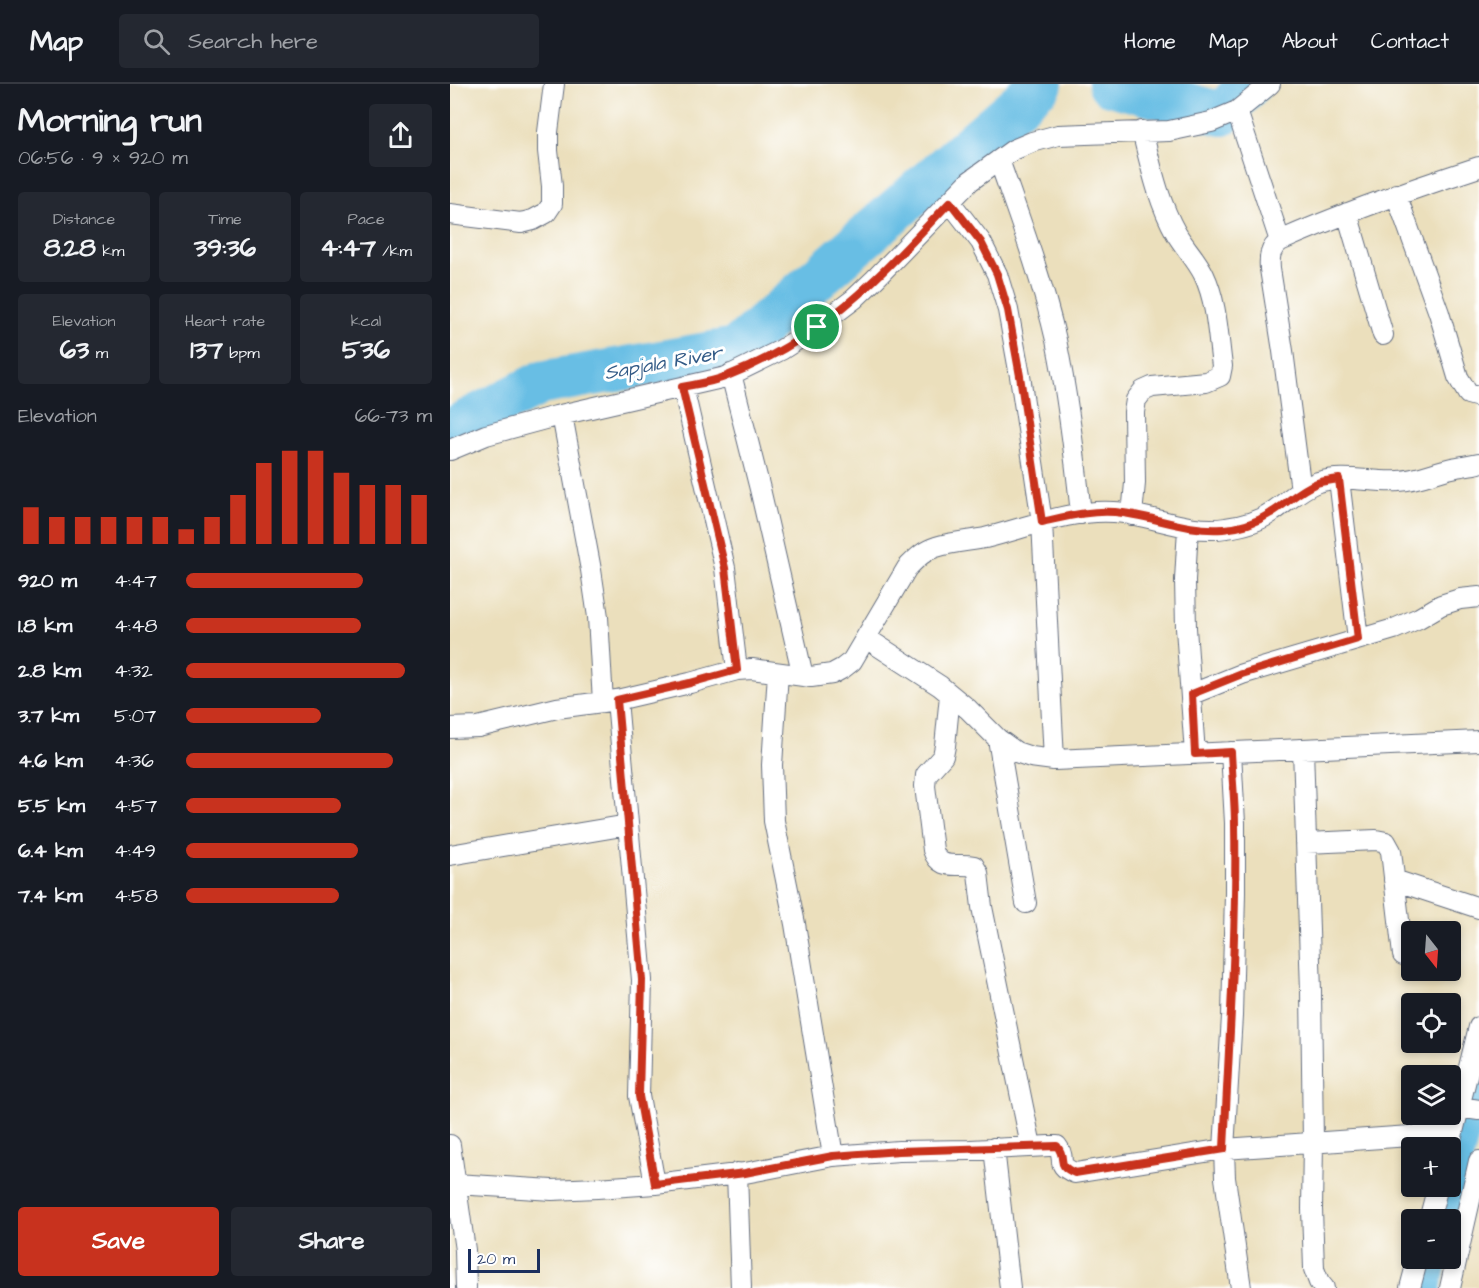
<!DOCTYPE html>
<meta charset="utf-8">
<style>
:root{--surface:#171b24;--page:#242831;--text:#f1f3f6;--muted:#9ea1a6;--line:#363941;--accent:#c8321e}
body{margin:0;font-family:"Architects Daughter",sans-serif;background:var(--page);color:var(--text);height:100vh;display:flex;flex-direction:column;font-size:22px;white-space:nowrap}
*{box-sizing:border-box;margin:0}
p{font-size:20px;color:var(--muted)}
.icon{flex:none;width:33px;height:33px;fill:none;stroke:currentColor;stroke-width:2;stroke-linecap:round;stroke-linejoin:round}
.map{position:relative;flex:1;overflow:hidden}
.panel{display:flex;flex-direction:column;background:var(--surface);width:450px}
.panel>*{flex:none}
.needle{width:39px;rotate:163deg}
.controls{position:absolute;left:951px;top:837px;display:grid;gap:12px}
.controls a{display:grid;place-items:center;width:60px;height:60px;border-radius:6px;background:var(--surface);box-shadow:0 3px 9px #0003;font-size:30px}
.scale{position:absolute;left:18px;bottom:15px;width:72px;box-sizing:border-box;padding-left:6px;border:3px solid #1b2f5e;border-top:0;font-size:16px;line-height:21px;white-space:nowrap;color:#1b2f5e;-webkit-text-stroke:4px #fff;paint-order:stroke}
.pin{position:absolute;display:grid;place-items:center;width:51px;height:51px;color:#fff;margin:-26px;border:3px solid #fff;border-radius:50%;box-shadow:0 2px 6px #0007}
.round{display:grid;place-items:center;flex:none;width:63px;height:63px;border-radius:6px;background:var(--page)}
.headline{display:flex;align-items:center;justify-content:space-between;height:102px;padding:0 18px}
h1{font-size:33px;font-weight:700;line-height:45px}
.figures{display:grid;grid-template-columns:repeat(3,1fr);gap:9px;height:102px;padding:6px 18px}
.figures div{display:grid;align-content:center;border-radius:6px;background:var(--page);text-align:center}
.figures b{font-size:26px;font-weight:700}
.figures small{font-size:16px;font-weight:400}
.figures p{font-size:16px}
.chart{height:168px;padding:12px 18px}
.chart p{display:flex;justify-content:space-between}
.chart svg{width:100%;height:108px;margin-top:6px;stroke:var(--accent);stroke-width:6}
.button{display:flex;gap:12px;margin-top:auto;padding:12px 18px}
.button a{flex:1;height:69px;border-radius:6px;background:var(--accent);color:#fff;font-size:24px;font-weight:700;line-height:69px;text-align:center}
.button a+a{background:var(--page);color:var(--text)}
ul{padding:0 18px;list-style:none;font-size:20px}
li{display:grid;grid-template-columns:96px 72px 1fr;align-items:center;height:45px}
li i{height:15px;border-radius:8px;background:var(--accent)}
header{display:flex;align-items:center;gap:36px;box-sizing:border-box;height:84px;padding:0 30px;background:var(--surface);border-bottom:2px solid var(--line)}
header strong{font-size:28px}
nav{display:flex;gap:33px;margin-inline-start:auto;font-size:21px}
.search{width:420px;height:54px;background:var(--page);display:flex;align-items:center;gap:15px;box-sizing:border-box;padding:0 21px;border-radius:6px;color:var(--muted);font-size:22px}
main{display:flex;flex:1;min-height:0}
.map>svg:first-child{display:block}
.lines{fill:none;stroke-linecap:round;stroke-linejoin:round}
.canal{stroke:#67bee4;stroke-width:26}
.river{stroke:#67bee4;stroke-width:44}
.minor-casing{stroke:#646d7f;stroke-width:22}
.minor{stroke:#fff;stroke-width:20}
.route-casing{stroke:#fff;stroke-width:12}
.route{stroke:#c8321e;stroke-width:8}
.labels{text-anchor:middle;stroke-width:6;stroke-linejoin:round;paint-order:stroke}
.water-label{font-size:20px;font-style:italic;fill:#325a86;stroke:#fff}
</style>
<header>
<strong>Map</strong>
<div class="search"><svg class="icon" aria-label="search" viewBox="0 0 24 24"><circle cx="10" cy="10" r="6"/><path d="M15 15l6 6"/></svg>Search here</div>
<nav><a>Home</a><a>Map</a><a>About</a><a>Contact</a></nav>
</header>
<main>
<section class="panel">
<div class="headline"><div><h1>Morning run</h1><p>06:56 · 9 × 920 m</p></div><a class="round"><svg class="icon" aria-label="share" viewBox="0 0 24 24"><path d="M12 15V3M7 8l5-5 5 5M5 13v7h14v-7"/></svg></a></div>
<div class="figures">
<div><p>Distance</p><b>8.28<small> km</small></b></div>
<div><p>Time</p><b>39:36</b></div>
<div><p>Pace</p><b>4:47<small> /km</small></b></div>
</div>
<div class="figures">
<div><p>Elevation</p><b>63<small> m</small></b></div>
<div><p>Heart rate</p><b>137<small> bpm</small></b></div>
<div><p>kcal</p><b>536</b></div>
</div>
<div class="chart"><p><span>Elevation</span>66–73 m</p>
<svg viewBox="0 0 160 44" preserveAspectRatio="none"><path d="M5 44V29M15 44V33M25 44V33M35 44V33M45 44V33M55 44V33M65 44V38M75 44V33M85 44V24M95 44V11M105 44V6M115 44V6M125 44V15M135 44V20M145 44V20M155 44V24"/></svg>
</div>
<ul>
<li><b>920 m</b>4:47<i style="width:72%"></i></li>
<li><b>1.8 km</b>4:48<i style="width:71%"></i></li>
<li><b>2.8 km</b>4:32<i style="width:89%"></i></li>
<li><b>3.7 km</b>5:07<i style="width:55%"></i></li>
<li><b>4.6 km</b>4:36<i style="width:84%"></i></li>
<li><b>5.5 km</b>4:57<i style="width:63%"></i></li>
<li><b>6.4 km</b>4:49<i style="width:70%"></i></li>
<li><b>7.4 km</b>4:58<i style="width:62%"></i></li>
</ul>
<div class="button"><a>Save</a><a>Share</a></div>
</section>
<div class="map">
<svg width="1029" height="1204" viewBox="0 0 1029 1204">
<rect width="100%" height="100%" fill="#fff"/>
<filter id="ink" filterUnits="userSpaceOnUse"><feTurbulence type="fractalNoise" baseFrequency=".0167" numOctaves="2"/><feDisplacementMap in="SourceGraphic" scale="12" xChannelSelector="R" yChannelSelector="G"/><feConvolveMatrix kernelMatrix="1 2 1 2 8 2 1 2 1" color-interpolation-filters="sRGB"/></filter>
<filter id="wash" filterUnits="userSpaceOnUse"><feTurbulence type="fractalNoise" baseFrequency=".008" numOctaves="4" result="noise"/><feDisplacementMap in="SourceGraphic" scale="24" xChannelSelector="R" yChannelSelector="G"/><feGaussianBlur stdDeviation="1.35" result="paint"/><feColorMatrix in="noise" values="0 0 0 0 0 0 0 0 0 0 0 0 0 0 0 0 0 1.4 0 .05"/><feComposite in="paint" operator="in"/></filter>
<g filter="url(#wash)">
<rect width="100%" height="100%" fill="#ebdfbc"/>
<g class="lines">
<path class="canal" d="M995,1136L1029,1000
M978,1204L985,1174"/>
<path class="river" d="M660,0L772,30L800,0
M0,346L91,299L286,265L591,0"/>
</g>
</g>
<g filter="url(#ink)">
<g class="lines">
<g class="minor-casing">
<path id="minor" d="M787,27L830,157
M549,76C570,136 592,195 606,256C618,314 625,372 631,430
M946,110L989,229L1008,293L1018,310L1029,313
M500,118L531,158L547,190L558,226L570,292L592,438L604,676
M897,129L933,251
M0,130L71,139L83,136L96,129L102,120V102L98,67V48L104,0
M281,290L310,405L353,592
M233,303L275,484L287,586
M112,331L141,486L148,533L153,618
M0,366L36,351L106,332L276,293L331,266L367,243L404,215L425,195L520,97L563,66L582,58L608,51L719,47L761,38L787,27L820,0
M889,395L908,555
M851,407L833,267L820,185C819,173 820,164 830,157C895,128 962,105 1029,83
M682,431L685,399L684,328L686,316L693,307L702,303L756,298L770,292L772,282C768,253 767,218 754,191C747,176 734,163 726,149C708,117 701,82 692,47
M738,444L735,496L736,544L745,670
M416,554L490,602L518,625L548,655L566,668L581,673L604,676L1029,657
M328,589L322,681L324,737L345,840L383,1072
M742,610L792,590L944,545L969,534L991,521L1010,515L1029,513
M500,611L495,662L493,672L476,691L475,702L483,766C490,788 507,778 524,782L528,789L532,823L581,1062
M167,616L192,896L189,1012L205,1100
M0,644L28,643L107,624L167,616L240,599L287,586L302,585L361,593L382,590L393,584L402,577L457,484C466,475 473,467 486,463C501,458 519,457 535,454C576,444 621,425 664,428C700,430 738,450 776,444C792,442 808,438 822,428C837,418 851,404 868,398C894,390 923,399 949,397C968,396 984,388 1002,384C1011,382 1020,381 1029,379
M548,655L576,819
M853,665L861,907L863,1058L862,1125L864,1185L869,1198L874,1204
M781,668L785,739V809L782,932L774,1065L775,1094L791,1204
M856,759L926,756L936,758L941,767L953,871
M0,771L178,741
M944,796L1029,824
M1009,1023L1029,1026
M0,1061L15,1166L16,1204
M544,1064L560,1204
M999,1064L1029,943
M287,1089L291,1204
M5,1100L102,1106L147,1104L205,1100L295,1089L383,1072L449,1067L520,1066L599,1062H607C618,1076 603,1080 625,1089L774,1065L1003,1049
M979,1136L988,1102
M960,1204L968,1174
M1000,1204L1029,1077"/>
</g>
<use href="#minor" class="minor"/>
</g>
</g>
<g class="lines" filter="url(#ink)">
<g class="route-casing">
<path id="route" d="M500,118L531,158L547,190L558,226L570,292L592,438C615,433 640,426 665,428C701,431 736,448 773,445C790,444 807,438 821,429C836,420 849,406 867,399C873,397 882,396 889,395L908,555L792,590L742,610L745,670L781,668C782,692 785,717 785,741C787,849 779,957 774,1065L625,1089C604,1080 618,1076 607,1062L449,1067L383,1072L295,1089L205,1100L189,1012L192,896L167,616L240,599L287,586L275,484L232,303C247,300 263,298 277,292C331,271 381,237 423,197C450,172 475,144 500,118Z"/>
</g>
<use href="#route" class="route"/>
</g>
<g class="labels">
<g class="water-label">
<text transform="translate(213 278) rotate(-10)" y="7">Sapjala River</text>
</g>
</g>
</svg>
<div class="controls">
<a><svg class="needle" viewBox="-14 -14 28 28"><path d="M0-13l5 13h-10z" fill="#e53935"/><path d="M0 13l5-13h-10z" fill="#9ea1a6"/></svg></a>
<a><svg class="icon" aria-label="locate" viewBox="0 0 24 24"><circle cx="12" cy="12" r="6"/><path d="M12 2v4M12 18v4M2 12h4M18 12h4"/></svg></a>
<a><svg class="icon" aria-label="layers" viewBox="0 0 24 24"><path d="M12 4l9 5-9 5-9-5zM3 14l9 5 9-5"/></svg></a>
<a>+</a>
<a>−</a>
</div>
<div class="scale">20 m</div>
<div class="pin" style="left:367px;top:243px;background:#1e9e55"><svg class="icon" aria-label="arrive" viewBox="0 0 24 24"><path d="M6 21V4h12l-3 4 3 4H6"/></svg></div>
</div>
</main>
